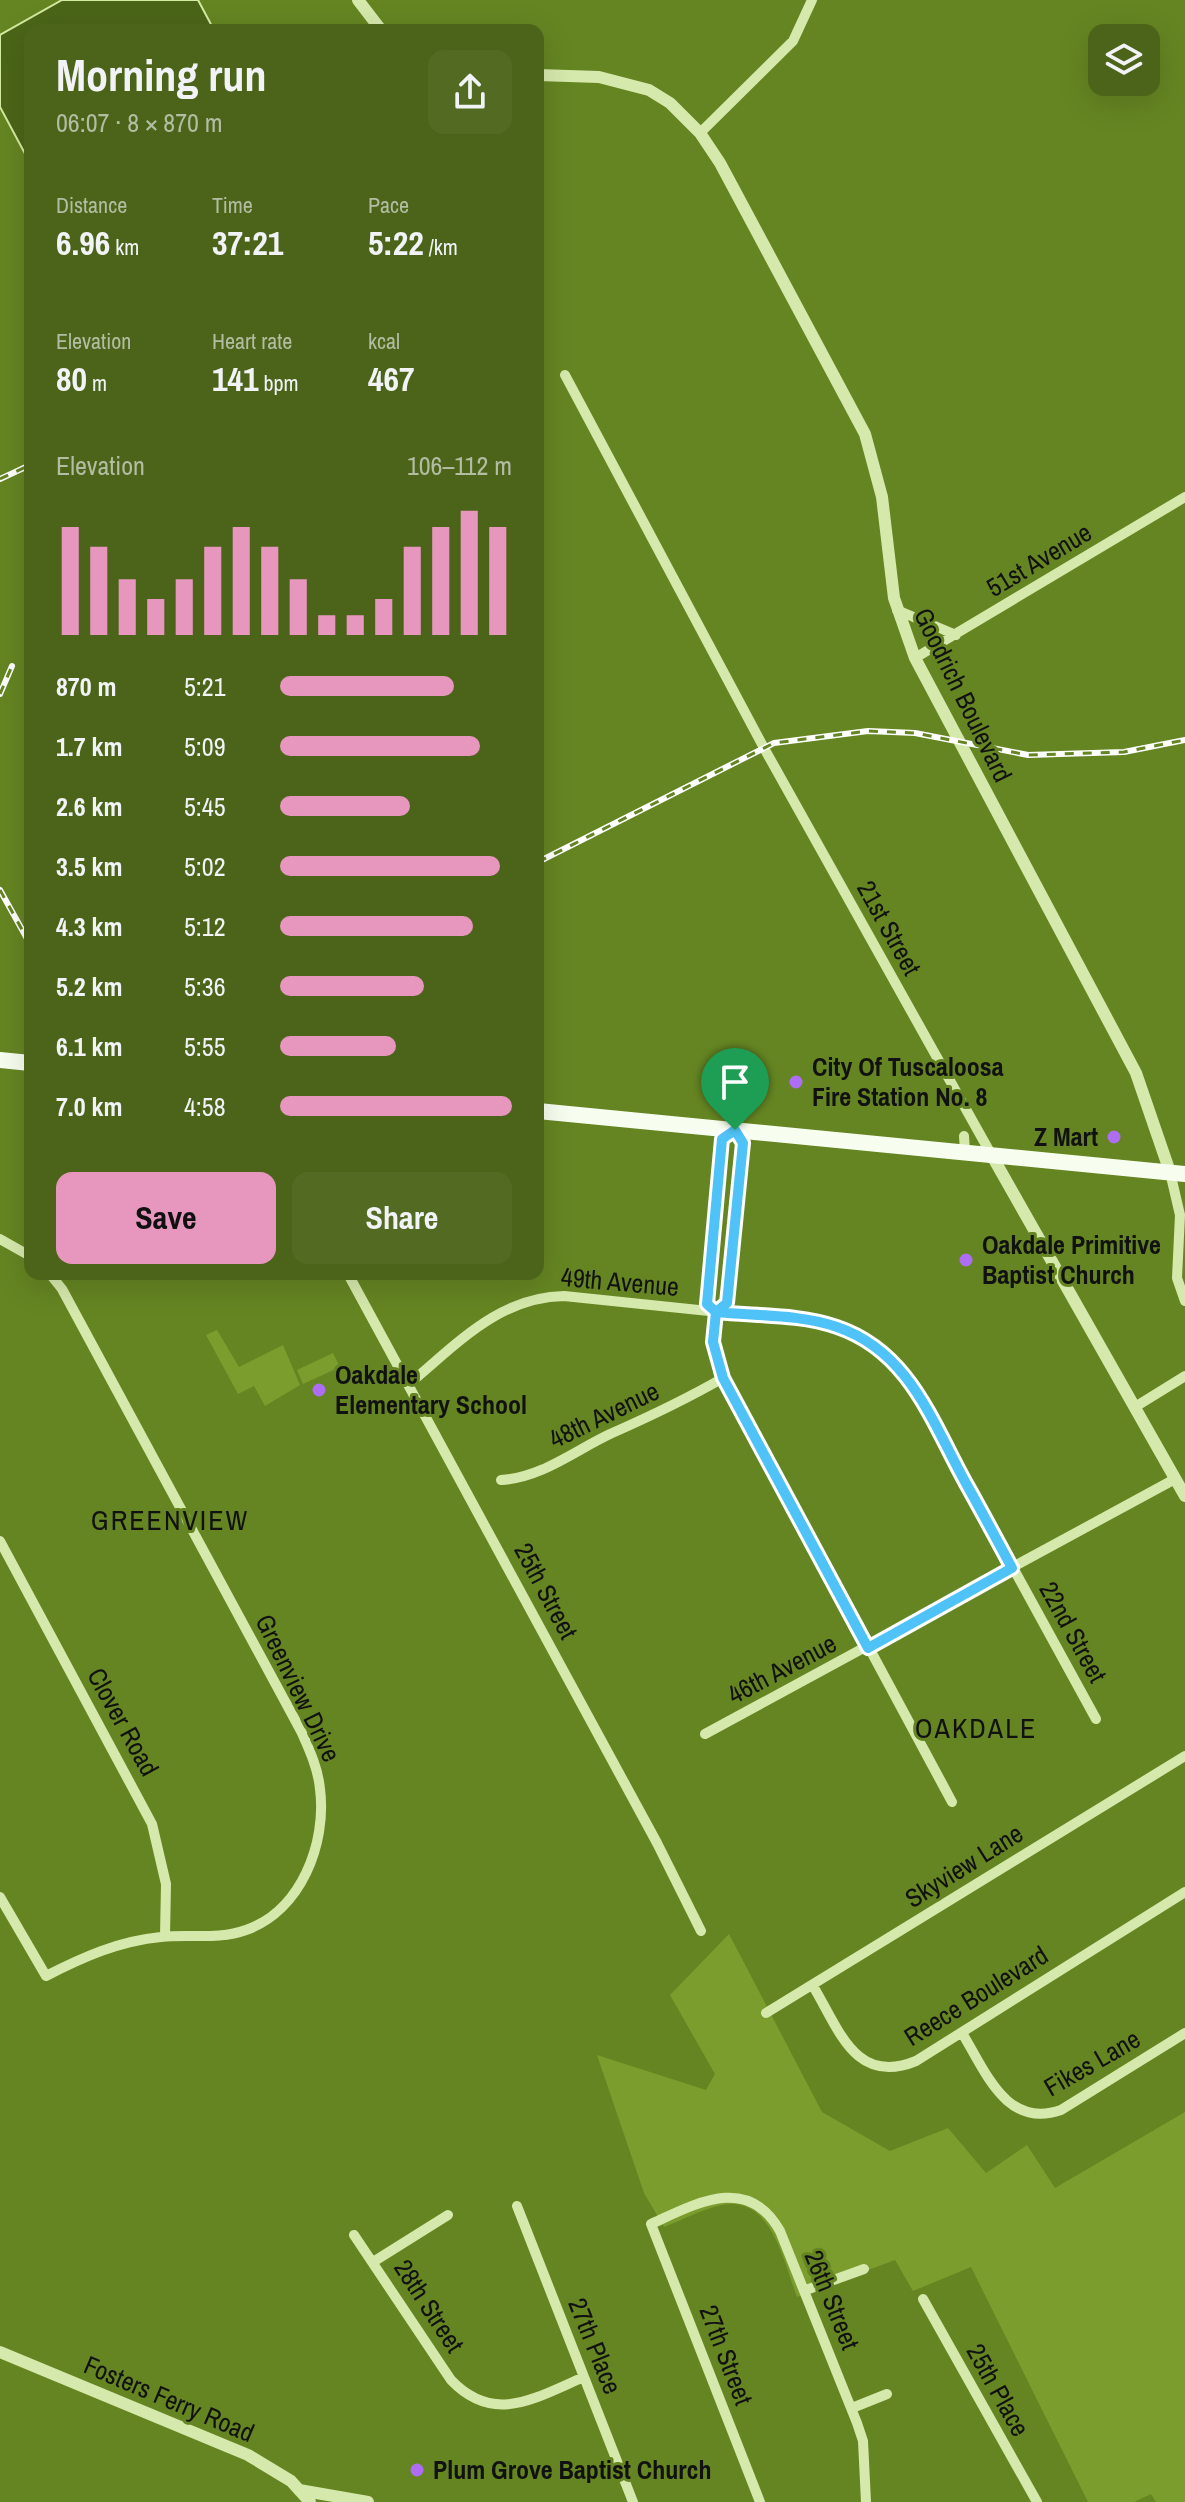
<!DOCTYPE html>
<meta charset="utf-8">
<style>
:root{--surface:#4c641a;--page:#536a23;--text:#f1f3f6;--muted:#b2bda2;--accent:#e797bd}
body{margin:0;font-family:"Archivo Narrow",sans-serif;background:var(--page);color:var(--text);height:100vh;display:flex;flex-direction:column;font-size:30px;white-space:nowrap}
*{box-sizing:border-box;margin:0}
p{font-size:26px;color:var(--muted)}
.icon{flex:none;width:44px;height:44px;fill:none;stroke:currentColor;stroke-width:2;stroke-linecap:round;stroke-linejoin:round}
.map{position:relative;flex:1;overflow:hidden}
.panel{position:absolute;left:24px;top:24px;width:520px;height:1256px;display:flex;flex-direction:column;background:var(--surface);border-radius:16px;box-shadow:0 8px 32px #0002}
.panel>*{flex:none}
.fabs{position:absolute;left:1088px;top:24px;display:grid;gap:16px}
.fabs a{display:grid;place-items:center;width:72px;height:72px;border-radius:16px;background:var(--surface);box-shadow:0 8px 32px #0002;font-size:40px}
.pin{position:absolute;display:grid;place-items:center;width:68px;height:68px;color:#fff;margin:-82px -34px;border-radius:50% 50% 50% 0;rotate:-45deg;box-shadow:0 0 8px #0007}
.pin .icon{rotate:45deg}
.round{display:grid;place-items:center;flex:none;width:84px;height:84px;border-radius:16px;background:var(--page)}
.overview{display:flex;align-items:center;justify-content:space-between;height:136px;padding:0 32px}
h1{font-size:44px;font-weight:700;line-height:60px}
.metrics{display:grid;grid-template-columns:repeat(3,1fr);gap:12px;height:136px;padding:8px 32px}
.metrics div{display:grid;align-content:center}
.metrics b{font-size:34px;font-weight:700}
.metrics small{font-size:22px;font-weight:400}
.metrics p{font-size:22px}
.chart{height:224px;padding:16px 32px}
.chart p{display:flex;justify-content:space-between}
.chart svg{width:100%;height:144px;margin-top:8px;stroke:var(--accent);stroke-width:6}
.cta{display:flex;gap:16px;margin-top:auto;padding:16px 32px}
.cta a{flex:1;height:92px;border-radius:16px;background:var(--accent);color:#111;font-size:32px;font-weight:700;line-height:92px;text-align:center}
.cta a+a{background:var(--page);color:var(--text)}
ul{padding:0 32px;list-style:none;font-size:26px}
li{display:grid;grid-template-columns:128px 96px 1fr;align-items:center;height:60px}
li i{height:20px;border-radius:10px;background:var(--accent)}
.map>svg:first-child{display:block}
.green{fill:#7a9d2d}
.water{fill:#4b6518;stroke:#d4eaa0;stroke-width:2}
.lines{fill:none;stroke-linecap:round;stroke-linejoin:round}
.minor{stroke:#d6e9ac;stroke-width:10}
.tertiary{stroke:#d6e9ac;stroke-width:12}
.primary{stroke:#f8feef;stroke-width:16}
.rail-casing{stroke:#fff;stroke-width:6}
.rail{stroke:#658522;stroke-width:3;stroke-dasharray:9;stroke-linecap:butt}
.route-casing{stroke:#fff;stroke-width:16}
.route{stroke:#4fc3f7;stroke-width:10}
.poi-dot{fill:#ae6ef4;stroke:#658522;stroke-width:3}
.labels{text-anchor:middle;stroke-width:6;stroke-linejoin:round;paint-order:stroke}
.street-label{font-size:26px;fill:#111;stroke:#658522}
.poi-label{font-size:26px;font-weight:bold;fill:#111;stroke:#658522;text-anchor:start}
.neighbourhood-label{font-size:28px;letter-spacing:2px;fill:#111;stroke:#658522}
</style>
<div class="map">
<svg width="1185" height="2502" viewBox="0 0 1185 2502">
<rect width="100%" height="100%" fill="#658522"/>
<path class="green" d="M217,1330L239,1367L283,1345L300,1385L265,1406L254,1386L238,1394L206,1335Z
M333,1353L340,1367L303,1384L297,1370Z
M729,1934L822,2112L890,2151L948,2128L986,2173L1027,2145L1055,2188L1185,2112V2502H1156L1151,2494L1134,2502H1088L971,2267L913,2291L895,2260L797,2297C784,2263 772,2195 722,2205C702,2209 682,2220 664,2227L644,2193L597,2055L706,2090L715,2074L670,1995Z"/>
<path class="water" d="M62,0H198L214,30H30V163L0,107V35Z"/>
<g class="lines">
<path class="minor" d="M700,133L793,41L812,0
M565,375L764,748L991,1154
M897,610L956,635
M915,658L1185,497
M964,1136L965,1152
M1170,1172L1180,1215L1177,1278L1185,1301
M0,1239L30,1256
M348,1274L657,1843L701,1931
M716,1312L707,1304V1289L722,1139L735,1130L743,1141L727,1303L716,1312L713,1342L718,1367L952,1802
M410,1383C457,1344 499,1297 564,1296L825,1323L872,1343L909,1378L1096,1719
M1135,1407L1185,1376
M501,1480C541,1478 574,1451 610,1434C651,1416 683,1401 723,1378
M0,1541L152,1824L166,1884L165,1936
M705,1734L1175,1479
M0,1897L46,1976C83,1957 119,1941 161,1937C189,1934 219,1940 246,1930C301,1911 327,1843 320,1789C318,1768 309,1749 301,1731L62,1289L50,1274
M813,1986C839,2029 855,2086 916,2061L1185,1892
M766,2013L1185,1756
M962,2033C986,2072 1006,2129 1061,2110L1185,2033
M517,2206L633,2502
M354,2235L451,2380C494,2425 535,2398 584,2377
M373,2262L448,2215
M806,2290L864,2269
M923,2299L1037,2502
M852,2408L887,2394
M760,2502L651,2224C697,2203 748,2174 780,2231L857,2423L863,2441L866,2502"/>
<path class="tertiary" d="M358,0L381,30
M538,75L599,77L649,90L670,103L700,133L720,163L865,434L882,497L894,598L915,658L1136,1073L1170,1172
M991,1154L1185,1496
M0,2352L248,2455L291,2481L310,2502
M299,2490L345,2498
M340,2501L345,2498L368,2502"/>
<path class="primary" d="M0,1060L30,1063
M538,1111L1185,1174"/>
<g class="rail-casing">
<path id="rail" d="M0,479L30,465
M0,694L12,666
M538,862L774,743L868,731L915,733L1028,755L1124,752L1185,740
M0,890L30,944"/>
</g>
<use href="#rail" class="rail"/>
</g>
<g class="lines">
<g class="route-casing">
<path id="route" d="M735,1130L743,1143L727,1303L716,1312L713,1342L723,1378L868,1648L1012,1568C997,1540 983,1514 968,1487C933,1425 911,1352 837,1327C800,1314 755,1316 716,1312L707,1304L722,1139L735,1130"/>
</g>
<use href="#route" class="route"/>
</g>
<g class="poi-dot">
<circle cx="796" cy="1082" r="8"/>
<circle cx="1114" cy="1137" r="8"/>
<circle cx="966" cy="1260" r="8"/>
<circle cx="319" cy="1390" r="8"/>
<circle cx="417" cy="2470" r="8"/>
</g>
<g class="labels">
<g class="street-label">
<text transform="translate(1039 560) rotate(-31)" y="9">51st Avenue</text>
<text transform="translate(963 695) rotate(64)" y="9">Goodrich Boulevard</text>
<text transform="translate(889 928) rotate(61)" y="9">21st Street</text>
<text transform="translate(620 1282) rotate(5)" y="9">49th Avenue</text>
<text transform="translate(604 1415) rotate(-26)" y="9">48th Avenue</text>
<text transform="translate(546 1591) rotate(62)" y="9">25th Street</text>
<text transform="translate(1073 1632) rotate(61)" y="9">22nd Street</text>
<text transform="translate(782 1669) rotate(-28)" y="9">46th Avenue</text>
<text transform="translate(298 1688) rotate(64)" y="9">Greenview Drive</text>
<text transform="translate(123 1722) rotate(61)" y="9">Clover Road</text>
<text transform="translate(964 1866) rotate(-32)" y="9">Skyview Lane</text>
<text transform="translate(976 1996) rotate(-32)" y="9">Reece Boulevard</text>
<text transform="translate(1092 2063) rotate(-30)" y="9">Fikes Lane</text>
<text transform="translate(832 2300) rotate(68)" y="9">26th Street</text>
<text transform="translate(429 2306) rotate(57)" y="9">28th Street</text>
<text transform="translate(595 2346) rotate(68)" y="9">27th Place</text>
<text transform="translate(726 2355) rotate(69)" y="9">27th Street</text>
<text transform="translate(998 2390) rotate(61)" y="9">25th Place</text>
<text transform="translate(169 2399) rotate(23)" y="9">Fosters Ferry Road</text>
</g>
<g class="poi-label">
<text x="812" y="1076">City Of Tuscaloosa<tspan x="812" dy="30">Fire Station No. 8</tspan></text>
<text x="1098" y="1146" text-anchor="end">Z Mart</text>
<text x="982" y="1254">Oakdale Primitive<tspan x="982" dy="30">Baptist Church</tspan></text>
<text x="335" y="1384">Oakdale<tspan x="335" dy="30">Elementary School</tspan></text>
<text x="433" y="2479">Plum Grove Baptist Church</text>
</g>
<g class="neighbourhood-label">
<text x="170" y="1530">GREENVIEW</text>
<text x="976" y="1738">OAKDALE</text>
</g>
</g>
</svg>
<div class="fabs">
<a><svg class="icon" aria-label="layers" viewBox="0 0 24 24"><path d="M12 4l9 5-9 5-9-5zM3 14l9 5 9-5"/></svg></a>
</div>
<div class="pin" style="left:735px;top:1130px;background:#1e9e55"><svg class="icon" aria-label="arrive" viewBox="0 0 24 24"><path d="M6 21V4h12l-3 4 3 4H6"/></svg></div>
<section class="panel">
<div class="overview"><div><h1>Morning run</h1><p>06:07 · 8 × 870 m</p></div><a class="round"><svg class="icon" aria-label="share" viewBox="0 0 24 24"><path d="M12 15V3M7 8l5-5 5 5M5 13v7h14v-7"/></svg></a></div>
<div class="metrics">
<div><p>Distance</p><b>6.96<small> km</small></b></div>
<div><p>Time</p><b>37:21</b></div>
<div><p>Pace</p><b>5:22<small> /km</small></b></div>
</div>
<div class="metrics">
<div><p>Elevation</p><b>80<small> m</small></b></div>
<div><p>Heart rate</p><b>141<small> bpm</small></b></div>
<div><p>kcal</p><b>467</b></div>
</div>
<div class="chart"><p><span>Elevation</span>106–112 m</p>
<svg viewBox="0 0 160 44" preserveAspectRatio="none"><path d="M5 44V11M15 44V17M25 44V27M35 44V33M45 44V27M55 44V17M65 44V11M75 44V17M85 44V27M95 44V38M105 44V38M115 44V33M125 44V17M135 44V11M145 44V6M155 44V11"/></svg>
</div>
<ul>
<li><b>870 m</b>5:21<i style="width:75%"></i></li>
<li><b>1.7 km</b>5:09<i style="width:86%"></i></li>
<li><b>2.6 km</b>5:45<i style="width:56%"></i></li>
<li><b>3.5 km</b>5:02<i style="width:95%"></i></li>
<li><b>4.3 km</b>5:12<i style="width:83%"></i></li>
<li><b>5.2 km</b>5:36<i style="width:62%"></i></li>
<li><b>6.1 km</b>5:55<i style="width:50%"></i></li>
<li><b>7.0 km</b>4:58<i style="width:100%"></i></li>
</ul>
<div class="cta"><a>Save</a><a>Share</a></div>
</section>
</div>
